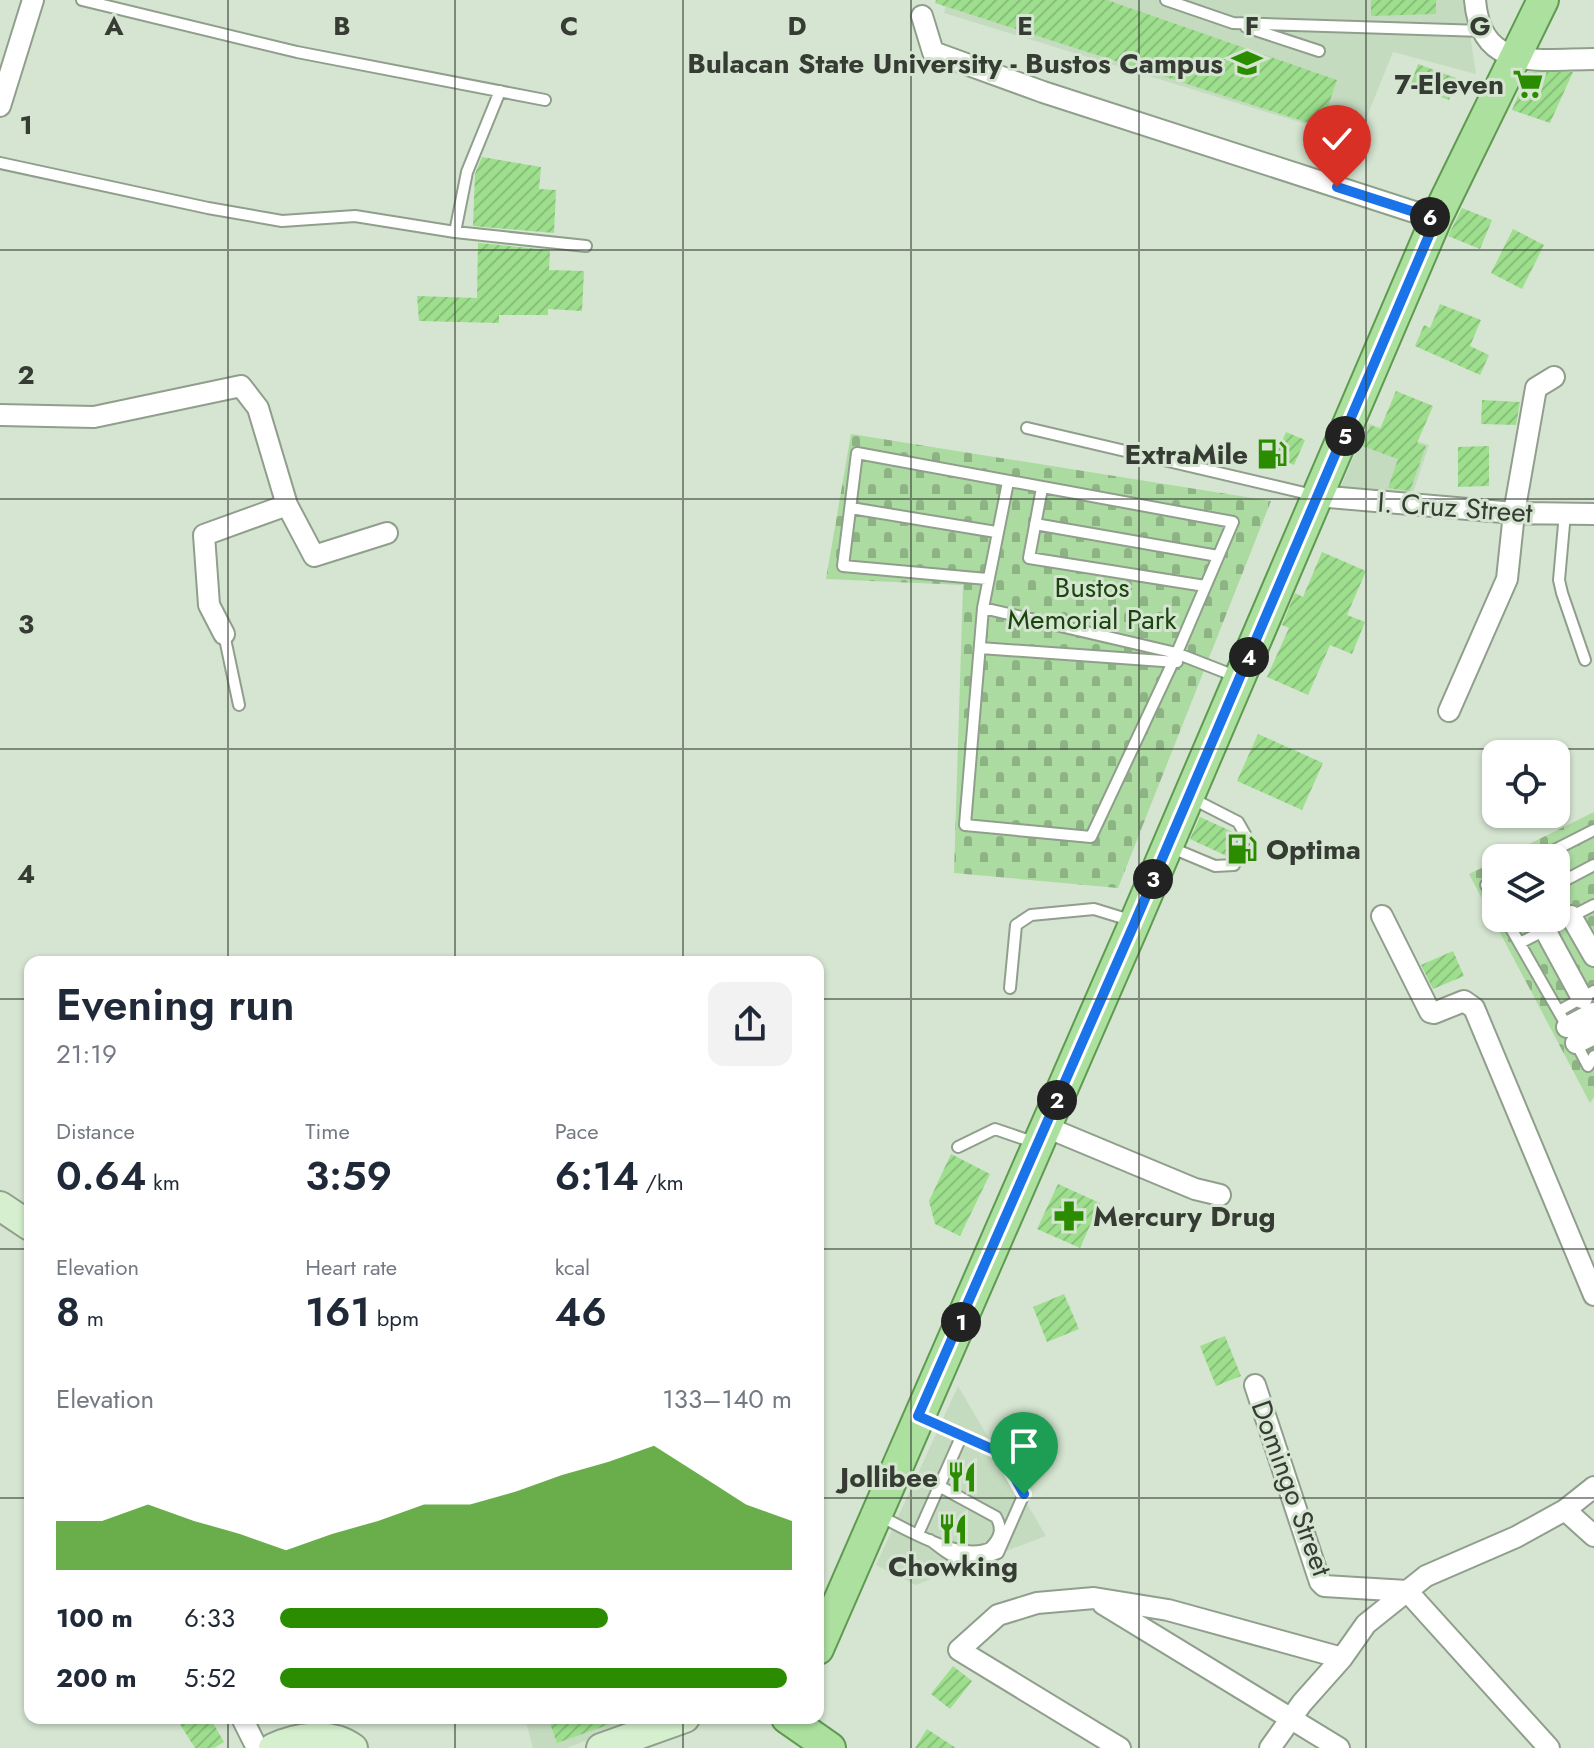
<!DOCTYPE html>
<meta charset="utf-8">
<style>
:root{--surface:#fff;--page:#f2f2f3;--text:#1f2937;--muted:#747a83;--accent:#2c8c00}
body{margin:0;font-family:Jost,sans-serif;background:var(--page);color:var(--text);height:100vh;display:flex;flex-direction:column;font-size:30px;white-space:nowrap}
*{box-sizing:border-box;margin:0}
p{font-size:26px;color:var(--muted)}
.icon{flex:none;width:44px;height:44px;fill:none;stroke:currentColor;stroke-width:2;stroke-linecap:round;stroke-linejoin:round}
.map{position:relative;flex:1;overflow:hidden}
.sheet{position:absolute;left:24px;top:956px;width:800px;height:768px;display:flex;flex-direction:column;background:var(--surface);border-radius:16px;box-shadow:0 2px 6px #0004}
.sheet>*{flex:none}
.tools{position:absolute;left:1482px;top:740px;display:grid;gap:16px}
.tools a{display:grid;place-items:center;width:88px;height:88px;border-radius:16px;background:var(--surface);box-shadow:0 2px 6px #0004;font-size:40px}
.pin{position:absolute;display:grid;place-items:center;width:68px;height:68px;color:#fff;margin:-82px -34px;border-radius:50% 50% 50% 0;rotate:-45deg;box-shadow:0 0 8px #0007}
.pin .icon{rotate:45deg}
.km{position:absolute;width:40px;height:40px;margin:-20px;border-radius:50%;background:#222;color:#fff;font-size:22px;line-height:40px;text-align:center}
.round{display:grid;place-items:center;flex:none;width:84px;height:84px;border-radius:16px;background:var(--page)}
.overview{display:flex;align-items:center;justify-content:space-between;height:136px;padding:0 32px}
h1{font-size:44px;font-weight:600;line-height:60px}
.figures{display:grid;grid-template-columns:repeat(3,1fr);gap:12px;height:136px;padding:8px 32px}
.figures div{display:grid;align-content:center}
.figures b{font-size:40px;font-weight:600}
.figures small{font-size:22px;font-weight:400}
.figures p{font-size:22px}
.chart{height:224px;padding:16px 32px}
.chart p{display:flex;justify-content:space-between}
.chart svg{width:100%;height:144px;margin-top:8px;fill:var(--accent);opacity:.7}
ul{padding:0 32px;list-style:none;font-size:26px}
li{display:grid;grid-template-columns:128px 96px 1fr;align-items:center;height:60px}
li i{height:20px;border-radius:10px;background:var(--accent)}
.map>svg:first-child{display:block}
.built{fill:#c5dbc0}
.cemetery{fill:url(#cemetery-stones)}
.building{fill:url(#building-hatch)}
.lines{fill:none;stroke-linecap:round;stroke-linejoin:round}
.service-casing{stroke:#8f9f8c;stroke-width:14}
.minor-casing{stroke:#8f9f8c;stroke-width:24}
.secondary-casing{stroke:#8f9f8c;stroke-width:32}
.primary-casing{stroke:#5f9a50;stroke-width:34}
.service{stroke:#fff;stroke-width:10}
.minor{stroke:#fff;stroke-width:20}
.secondary{stroke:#d6f0cf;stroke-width:28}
.primary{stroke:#ace09f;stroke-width:30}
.route-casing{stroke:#fff;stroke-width:16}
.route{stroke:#1a73e8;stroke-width:10}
.grid{fill:none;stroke:#363c34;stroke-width:2;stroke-opacity:0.55}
.labels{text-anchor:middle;stroke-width:6;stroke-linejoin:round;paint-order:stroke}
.poi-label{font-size:28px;font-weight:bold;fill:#363c34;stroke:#d5e5d1;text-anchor:end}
.street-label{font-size:28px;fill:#363c34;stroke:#d5e5d1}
.park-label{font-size:28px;fill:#1a450f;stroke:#d5e5d1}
.grid-label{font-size:26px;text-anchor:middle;font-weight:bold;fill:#363c34;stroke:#d5e5d1;stroke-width:6;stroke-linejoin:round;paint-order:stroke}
</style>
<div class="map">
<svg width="1594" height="1748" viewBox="0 0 1594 1748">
<defs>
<pattern id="cemetery-stones" width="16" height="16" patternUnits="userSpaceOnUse" patternTransform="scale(2)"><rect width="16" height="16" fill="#acdba1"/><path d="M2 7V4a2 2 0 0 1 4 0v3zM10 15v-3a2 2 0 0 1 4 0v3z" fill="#8db384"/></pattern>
<pattern id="building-hatch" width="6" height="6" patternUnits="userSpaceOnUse" patternTransform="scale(2)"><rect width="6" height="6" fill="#9ddf8d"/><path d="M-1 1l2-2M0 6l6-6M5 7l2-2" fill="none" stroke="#88c07a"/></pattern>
</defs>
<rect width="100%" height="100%" fill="#d5e5d1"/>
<path class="built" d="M947,0H1465L1476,74L1393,52L1364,124L1329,112L1322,129L944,13Z
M1368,423L1429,445L1411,499L1340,489Z
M958,1386L1046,1536L916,1585L876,1565Z
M525,1718H647L566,1748H533Z"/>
<path class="cemetery" d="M851,434L1271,501L1118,888L954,873L963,585L826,579Z
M1594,812V1097L1590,1103L1469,874L1496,861V918H1556V858H1501Z"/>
<path class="building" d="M936,0H1107L1337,80L1321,127L935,3Z
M1371,0H1436V14L1371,16Z
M1418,64L1456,78L1449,100L1410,86Z
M1528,72H1573L1550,123L1512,110Z
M482,157L541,167L539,189L556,190L554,233L473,226L475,174Z
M1462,208L1492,220L1480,249L1448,236Z
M1513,229L1544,245L1522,289L1491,273Z
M478,243L550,250L549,270L584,271L582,311L548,309V315H499V323L419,321L417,296L477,298Z
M1440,304L1481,320L1470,346L1489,355L1480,375L1415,346L1424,325L1430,328Z
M1396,391L1433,406L1417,443L1426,446L1410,491L1388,488L1398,459L1362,446L1370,425L1380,429Z
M1482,400L1520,402L1516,425L1481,424Z
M1286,432L1305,440L1294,465L1275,457Z
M1489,446V486L1458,487V447Z
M1322,552L1366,571L1347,615L1365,622L1352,654L1330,645L1308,695L1267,677L1289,628L1282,625L1295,593L1303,597Z
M1258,734L1323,763L1302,810L1237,781Z
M1200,817L1235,833L1237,837L1229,857L1190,839Z
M1453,951L1464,976L1433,989L1421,965Z
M951,1154L990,1174L960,1236L935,1224L929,1201Z
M1058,1184L1100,1203L1080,1248L1037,1229Z
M1064,1294L1079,1329L1047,1342L1033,1307Z
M1225,1336L1241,1376L1216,1386L1200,1346Z
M953,1666L972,1681L950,1709L931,1694Z
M176,1718H210L224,1742L214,1748H195Z
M548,1718H622V1720L557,1743Z
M927,1729L956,1748H915Z"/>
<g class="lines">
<g class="service-casing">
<path id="service" d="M82,0L297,52L545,100
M1166,0L1233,23L1483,31
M1246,27L1319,51
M0,163L208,208L282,221L355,216L455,232L586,246
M455,232L467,172L500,91
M1027,428L1313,495
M1042,488L1029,558L1205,586
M851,508L996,532
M1565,513L1559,580L1562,593L1585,660
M1035,524L1218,556
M987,579L843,566L857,453L1233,522L1173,662L1091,837L965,825L983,608L1008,482
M983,608L1176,653L1235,676
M224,634L239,705
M980,648L1177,662
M1172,848L1215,866L1234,865L1246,836L1238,822L1193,799
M1539,858L1594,830
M1496,879L1486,885L1496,902
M1556,885L1594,865
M1505,918L1568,1028
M1520,943L1594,905
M1010,988L1016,925L1031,915L1094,909L1133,921
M1559,1011L1594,991
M1576,1043L1588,1066L1594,1056
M958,1147L995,1129L1036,1143
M923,1418L1001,1453L1024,1494L998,1553C965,1567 957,1561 930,1540
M878,1515C906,1529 960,1562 990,1548C1000,1538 1003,1529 996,1517L939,1486
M918,1534L962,1435"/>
</g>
<g class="minor-casing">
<path id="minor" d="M1475,0C1481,73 1540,59 1594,59
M922,16L933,52L1043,92L1436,219
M0,106L33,0
M0,415L94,417L241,386L258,408L287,505L204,535L209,605L224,634
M1317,496L1514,513L1594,514
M287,505L314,556L387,533
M1449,711L1507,579L1514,513L1536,388L1554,377
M1382,916L1430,1012L1434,1013L1464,1001L1474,1008L1594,1295
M1571,916L1594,956
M1545,930L1582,998
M1567,1027L1594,1013
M1576,1043L1594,1034
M1046,1127L1195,1189L1220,1195
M1255,1385L1320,1582L1324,1586L1407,1591L1549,1748
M1565,1510L1594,1536
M1103,1604L1339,1748
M242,1718L257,1748
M1120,1748L959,1650L998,1615L1037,1603L1094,1598L1168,1610L1342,1658
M1270,1748L1302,1703L1342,1658L1366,1624L1426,1576L1516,1537L1565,1510L1594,1487"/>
</g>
<g class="secondary-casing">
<path id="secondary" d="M0,1206L30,1226
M273,1748C297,1737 330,1731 353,1748
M601,1748L685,1718"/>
</g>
<g class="primary-casing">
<path id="primary" d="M818,1649L1135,922L1436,219L1543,0
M787,1718L830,1748"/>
</g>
<use href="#service" class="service"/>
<use href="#minor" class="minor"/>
<use href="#secondary" class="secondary"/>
<use href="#primary" class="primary"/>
</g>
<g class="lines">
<g class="route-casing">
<path id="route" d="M1024,1494L1001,1453L918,1416L1135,922L1436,219L1337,187"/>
</g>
<use href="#route" class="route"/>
</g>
<path class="grid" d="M228,0V962M455,0V962M683,0V962M911,0V1748M1139,0V1748M1366,0V1748M0,250H1594M0,499H1594M0,749H1594M0,999H30M818,999H1594M0,1249H30M818,1249H1594M0,1498H30M818,1498H1594M228,1718V1748M455,1718V1748M683,1718V1748"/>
<defs>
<g id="university-bare" transform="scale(2.4)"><path d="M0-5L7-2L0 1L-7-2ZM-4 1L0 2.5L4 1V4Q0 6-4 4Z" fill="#2c8c00" stroke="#d5e5d1" stroke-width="2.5" paint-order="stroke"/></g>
<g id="supermarket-bare" transform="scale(2.4)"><path d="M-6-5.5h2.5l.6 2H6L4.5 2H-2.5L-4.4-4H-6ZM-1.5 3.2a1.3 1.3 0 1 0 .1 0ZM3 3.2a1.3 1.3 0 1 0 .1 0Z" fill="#2c8c00" stroke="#d5e5d1" stroke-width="2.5" paint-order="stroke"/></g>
<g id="fuel-bare" transform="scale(2.4)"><path d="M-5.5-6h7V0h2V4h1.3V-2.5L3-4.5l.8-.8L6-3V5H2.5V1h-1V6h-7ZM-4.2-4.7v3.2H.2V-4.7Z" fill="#2c8c00" stroke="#d5e5d1" stroke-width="2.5" paint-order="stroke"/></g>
<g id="pharmacy-bare" transform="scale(2.4)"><path d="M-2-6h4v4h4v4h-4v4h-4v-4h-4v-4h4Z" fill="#2c8c00" stroke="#d5e5d1" stroke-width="2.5" paint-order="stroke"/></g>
<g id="restaurant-bare" transform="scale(2.4)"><path d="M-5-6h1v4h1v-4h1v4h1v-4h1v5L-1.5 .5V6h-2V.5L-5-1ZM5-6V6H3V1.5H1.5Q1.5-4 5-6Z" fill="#2c8c00" stroke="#d5e5d1" stroke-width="2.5" paint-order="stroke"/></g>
</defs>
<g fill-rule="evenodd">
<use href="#university-bare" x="1247" y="63"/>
<use href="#supermarket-bare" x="1528" y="84"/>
<use href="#fuel-bare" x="1272" y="454"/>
<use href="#fuel-bare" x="1242" y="849"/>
<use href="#pharmacy-bare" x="1069" y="1216"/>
<use href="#restaurant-bare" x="962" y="1477"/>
<use href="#restaurant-bare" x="953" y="1529"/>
</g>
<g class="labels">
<g class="poi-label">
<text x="1223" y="73">Bulacan State University - Bustos Campus</text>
<text x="1504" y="94">7-Eleven</text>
<text x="1248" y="464">ExtraMile</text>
<text x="1266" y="859" text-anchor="start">Optima</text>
<text x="1093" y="1226" text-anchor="start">Mercury Drug</text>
<text x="938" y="1487">Jollibee</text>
<text x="953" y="1576" text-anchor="middle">Chowking</text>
</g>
<g class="street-label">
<text transform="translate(1455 507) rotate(4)" y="10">I. Cruz Street</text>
<text transform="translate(1292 1488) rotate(70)" y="10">Domingo Street</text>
</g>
<g class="park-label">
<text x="1092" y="597">Bustos<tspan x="1092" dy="32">Memorial Park</tspan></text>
</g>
</g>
<g class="grid-label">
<text x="114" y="35">A</text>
<text x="342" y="35">B</text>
<text x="569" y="35">C</text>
<text x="797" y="35">D</text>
<text x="1025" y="35">E</text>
<text x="1252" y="35">F</text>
<text x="1480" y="35">G</text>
<text x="26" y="134">1</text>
<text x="26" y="384">2</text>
<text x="26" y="633">3</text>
<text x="26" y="883">4</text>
</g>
</svg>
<div class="tools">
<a><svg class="icon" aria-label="locate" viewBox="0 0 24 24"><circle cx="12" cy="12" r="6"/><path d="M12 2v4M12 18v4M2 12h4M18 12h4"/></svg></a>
<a><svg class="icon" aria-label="layers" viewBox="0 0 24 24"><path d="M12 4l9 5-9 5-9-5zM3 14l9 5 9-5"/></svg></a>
</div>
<div class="pin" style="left:1024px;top:1494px;background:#1e9e55"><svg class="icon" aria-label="arrive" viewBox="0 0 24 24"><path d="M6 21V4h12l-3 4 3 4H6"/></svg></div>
<div class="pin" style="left:1337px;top:187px;background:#d93025"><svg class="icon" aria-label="check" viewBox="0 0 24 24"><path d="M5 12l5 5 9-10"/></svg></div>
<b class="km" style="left:961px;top:1322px">1</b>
<b class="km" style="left:1057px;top:1100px">2</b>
<b class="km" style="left:1153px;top:879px">3</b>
<b class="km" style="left:1249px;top:657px">4</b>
<b class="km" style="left:1345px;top:436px">5</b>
<b class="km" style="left:1430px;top:217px">6</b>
<section class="sheet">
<div class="overview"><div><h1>Evening run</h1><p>21:19</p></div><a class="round"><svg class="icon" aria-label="share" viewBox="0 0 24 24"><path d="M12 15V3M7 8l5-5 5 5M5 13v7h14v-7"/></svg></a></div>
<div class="figures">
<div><p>Distance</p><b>0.64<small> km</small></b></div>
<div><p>Time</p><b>3:59</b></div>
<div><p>Pace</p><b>6:14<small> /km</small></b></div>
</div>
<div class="figures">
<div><p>Elevation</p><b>8<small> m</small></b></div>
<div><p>Heart rate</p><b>161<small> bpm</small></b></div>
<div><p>kcal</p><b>46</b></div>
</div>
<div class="chart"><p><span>Elevation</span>133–140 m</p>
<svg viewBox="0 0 160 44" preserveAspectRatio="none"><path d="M0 44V29L10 29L20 24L30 29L40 33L50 38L60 33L70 29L80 24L90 24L100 20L110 15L120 11L130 6L140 15L150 24L160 29V44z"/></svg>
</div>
<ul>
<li><b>100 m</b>6:33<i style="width:64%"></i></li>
<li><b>200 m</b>5:52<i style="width:99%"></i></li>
</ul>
</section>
</div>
